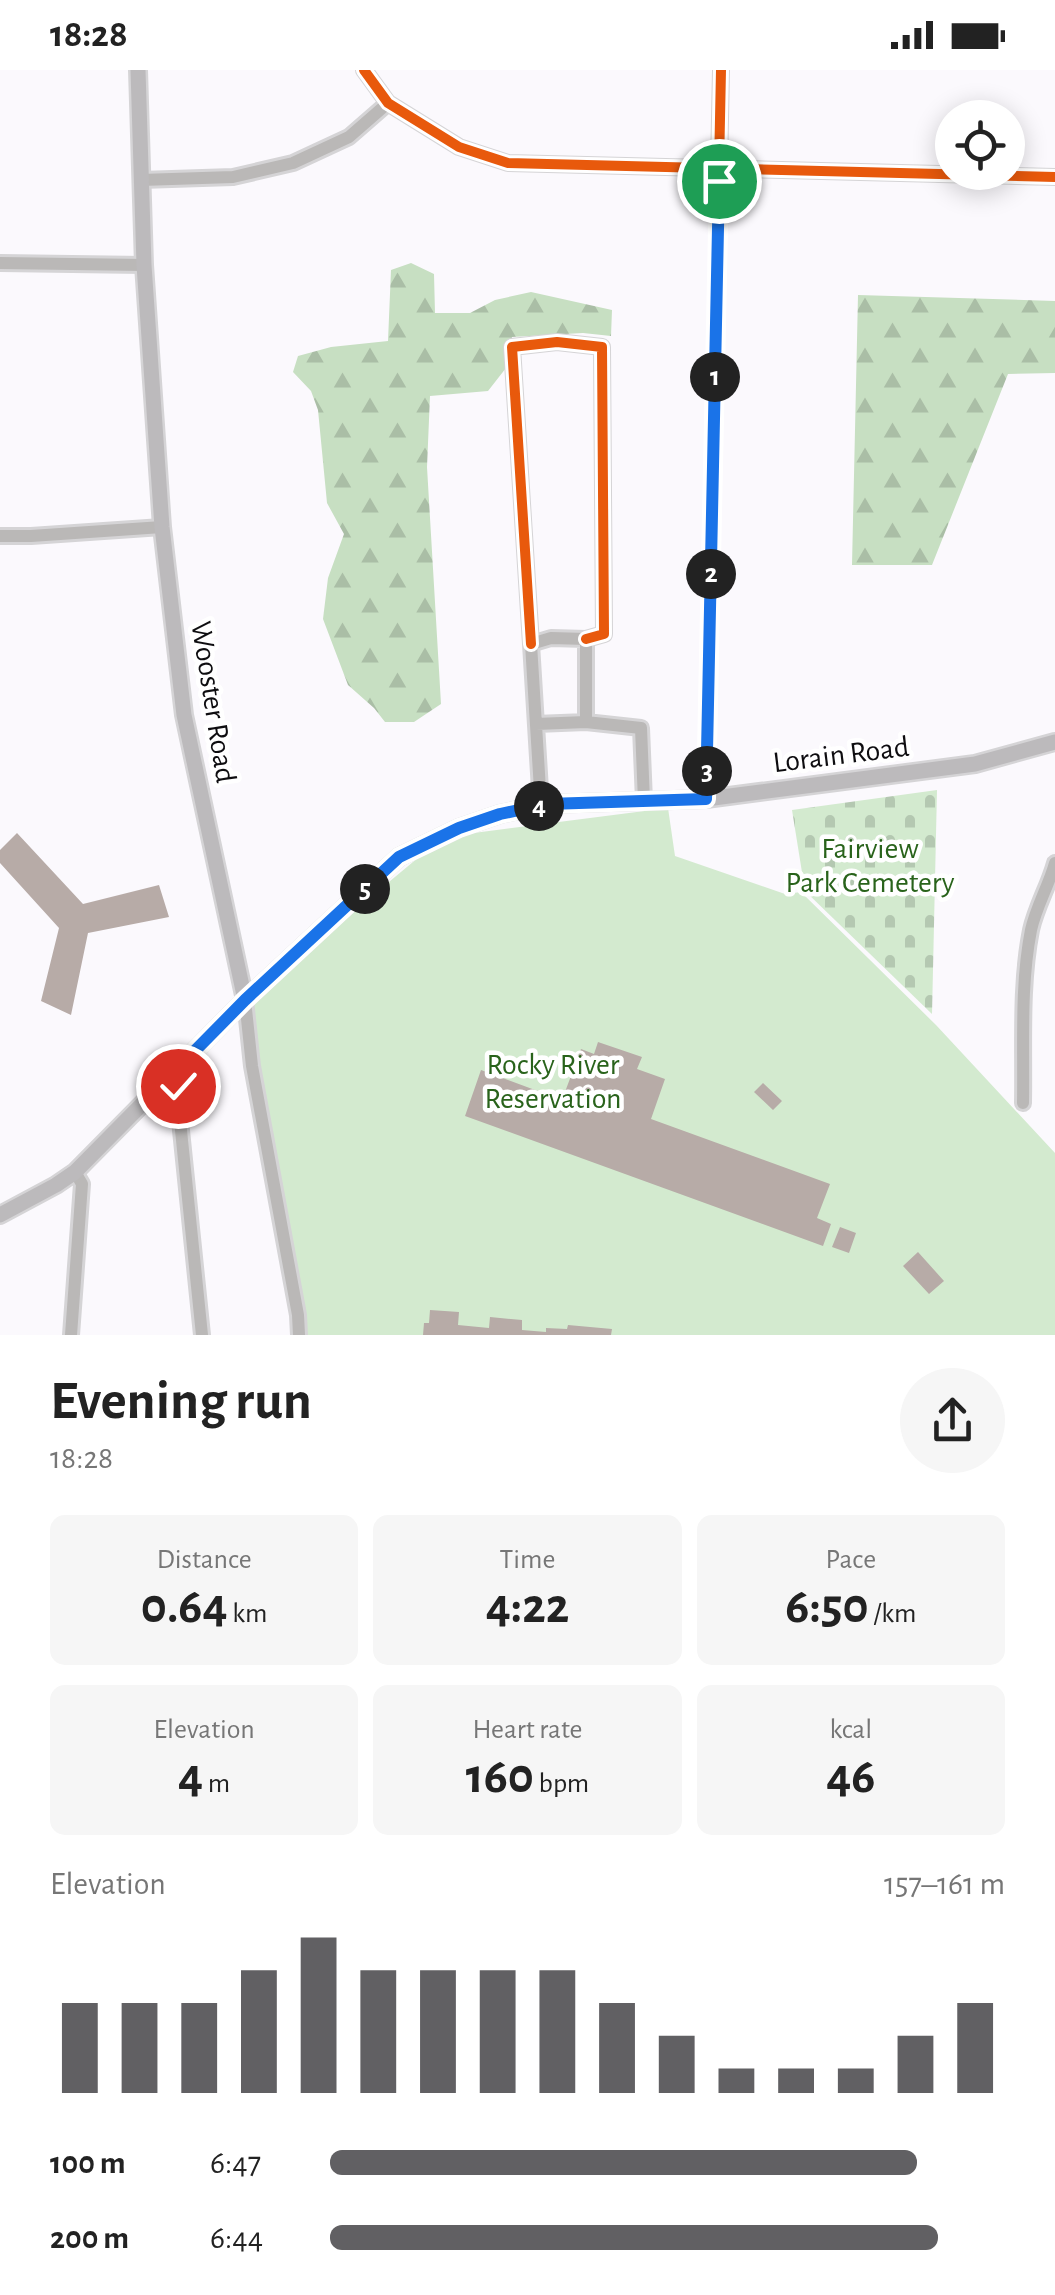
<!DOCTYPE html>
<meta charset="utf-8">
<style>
:root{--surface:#fff;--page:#f6f6f6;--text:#222;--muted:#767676;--accent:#616063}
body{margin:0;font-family:"Alegreya Sans",sans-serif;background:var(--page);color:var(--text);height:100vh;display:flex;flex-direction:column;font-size:38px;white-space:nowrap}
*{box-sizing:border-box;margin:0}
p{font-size:32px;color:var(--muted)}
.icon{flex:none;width:55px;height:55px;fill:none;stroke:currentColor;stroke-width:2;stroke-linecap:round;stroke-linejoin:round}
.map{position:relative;height:1265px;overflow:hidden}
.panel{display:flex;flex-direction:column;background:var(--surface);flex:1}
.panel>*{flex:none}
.controls{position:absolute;left:935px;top:30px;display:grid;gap:20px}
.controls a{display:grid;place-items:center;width:90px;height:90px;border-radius:50%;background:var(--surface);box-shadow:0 5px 25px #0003;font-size:50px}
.pin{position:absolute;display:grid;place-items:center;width:85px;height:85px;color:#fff;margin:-42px;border:5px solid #fff;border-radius:50%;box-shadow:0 2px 10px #0007}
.km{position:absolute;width:50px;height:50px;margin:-25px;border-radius:50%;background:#222;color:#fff;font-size:28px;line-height:50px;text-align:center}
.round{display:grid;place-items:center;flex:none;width:105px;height:105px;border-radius:52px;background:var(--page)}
.overview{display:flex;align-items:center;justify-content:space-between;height:170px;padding:0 50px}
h1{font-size:55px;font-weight:600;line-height:75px}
.metrics{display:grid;grid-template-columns:repeat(3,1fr);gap:15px;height:170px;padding:10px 50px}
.metrics div{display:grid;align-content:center;border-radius:15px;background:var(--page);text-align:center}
.metrics b{font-size:50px;font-weight:600}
.metrics small{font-size:28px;font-weight:400}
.metrics p{font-size:28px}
.chart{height:280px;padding:20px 50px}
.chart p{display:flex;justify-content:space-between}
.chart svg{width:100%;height:180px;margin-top:10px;stroke:var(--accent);stroke-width:6}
ul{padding:0 50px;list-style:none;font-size:32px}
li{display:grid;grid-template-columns:160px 120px 1fr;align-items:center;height:75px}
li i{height:25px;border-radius:12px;background:var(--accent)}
.status{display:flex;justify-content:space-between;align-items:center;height:70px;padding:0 50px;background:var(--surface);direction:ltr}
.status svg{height:28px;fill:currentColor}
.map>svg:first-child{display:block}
.forest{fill:url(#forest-firs)}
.cemetery{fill:url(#cemetery-stones)}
.park{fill:#d3eacf}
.building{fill:#b7aba7}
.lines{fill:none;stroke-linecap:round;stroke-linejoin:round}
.minor-casing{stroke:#d5d4d6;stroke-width:18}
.major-casing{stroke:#d5d4d6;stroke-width:20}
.minor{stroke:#bab8b7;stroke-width:12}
.major{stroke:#bcbabc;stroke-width:15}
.cycleway-casing{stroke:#fff;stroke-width:16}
.cycleway{stroke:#e8590c;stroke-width:10}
.route-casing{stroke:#fff;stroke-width:20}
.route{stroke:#1a73e8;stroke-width:12}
.labels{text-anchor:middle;stroke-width:9;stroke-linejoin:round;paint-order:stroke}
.street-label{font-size:30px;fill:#0e0d10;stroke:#fff}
.park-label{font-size:30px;fill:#29631b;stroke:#fff}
</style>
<div class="status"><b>18:28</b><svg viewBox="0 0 49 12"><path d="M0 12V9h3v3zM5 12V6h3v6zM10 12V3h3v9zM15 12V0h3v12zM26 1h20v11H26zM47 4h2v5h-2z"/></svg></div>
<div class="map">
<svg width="1055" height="1265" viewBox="0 0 1055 1265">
<defs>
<pattern id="forest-firs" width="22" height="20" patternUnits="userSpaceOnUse" patternTransform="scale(2.5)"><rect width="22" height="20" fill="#c7dfc2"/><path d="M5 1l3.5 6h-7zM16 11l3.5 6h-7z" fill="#aabea6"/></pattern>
<pattern id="cemetery-stones" width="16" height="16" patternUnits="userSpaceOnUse" patternTransform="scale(2.5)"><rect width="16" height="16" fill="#d3eacf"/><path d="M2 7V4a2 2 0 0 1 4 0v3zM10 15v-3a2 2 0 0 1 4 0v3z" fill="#b4c8b1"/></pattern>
</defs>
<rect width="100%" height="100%" fill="#fbf9fd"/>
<path class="forest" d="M411,193L434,204L435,243H470L495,230L531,222L612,240L611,266L583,263L512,267L506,298L488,321L430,326L427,397L441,634L414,652H385L374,638L348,615L323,549L328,508L344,464L327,433L318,340L311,321L293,302L298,286L331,277L388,271L391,200Z
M858,225L1055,231V303L1008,304L932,495H852Z"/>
<path class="cemetery" d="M937,720L932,944L805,821L792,740Z"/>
<path class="park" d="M668,738L675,786L785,824L801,822L936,955L1055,1083V1265H301L247,930L443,767Z"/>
<path class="building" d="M17,763L83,834L159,815L169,847L88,863L71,945L41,931L59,858L0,793V780Z
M598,972L642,987L637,999L665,1009L651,1049L830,1114L817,1148L831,1154L823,1176L465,1046L481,1000L562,1030L581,979L594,984Z
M763,1013L782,1031L773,1040L754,1022Z
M840,1157L856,1163L849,1183L832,1177Z
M918,1182L944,1211L929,1224L903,1196Z
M430,1240L459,1242L458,1255L489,1258L490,1247L522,1250V1260L546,1262V1258L567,1259L568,1255L612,1259L611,1265H423L424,1253H429Z"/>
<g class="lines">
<g class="minor-casing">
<path id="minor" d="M364,0L388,33L459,77L508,93L1055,107
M141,110L233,107L293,93L349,67L388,33
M0,193L144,195
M0,466H31L162,457
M531,574L512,277L557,272L602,277L604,564L586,569
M586,652L641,658L644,731
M536,654L586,652V569L551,568L531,574L541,736
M706,729L721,0
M245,930L252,996L298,1245L299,1265
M175,1002L202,1265
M1023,1033C1024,976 1020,916 1031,860C1036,837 1049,815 1055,793
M71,1265L82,1114L75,1102"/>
</g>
<g class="major-casing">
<path id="major" d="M138,0L144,195L162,457L184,645L245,930
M0,1145L56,1115L75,1102L245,930L399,787L459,758L500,744L547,734L706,729L975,694L1055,672"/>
</g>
<use href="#minor" class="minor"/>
<use href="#major" class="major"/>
<g class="cycleway-casing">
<path id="cycleway" d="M364,0L388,33L459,77L508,93L1055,107
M531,574L512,277L557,272L602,277L604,564L586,569
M706,729L721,0"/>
</g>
<use href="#cycleway" class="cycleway"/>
</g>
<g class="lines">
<g class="route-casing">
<path id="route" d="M178,1016L174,1002L245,930L399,787L459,758L500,744L547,734L706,729L719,111"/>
</g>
<use href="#route" class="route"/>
</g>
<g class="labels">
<g class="street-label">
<text transform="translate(214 632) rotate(81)" y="10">Wooster Road</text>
<text transform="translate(841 684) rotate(-7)" y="10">Lorain Road</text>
</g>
<g class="park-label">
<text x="870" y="788">Fairview<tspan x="870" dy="34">Park Cemetery</tspan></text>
<text x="553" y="1004">Rocky River<tspan x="553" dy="34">Reservation</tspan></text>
</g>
</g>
</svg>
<div class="controls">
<a><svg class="icon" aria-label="locate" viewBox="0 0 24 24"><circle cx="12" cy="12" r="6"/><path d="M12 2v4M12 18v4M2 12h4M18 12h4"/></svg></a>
</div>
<div class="pin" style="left:719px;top:111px;background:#1e9e55"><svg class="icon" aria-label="arrive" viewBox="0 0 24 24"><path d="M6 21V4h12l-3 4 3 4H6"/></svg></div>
<div class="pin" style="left:178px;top:1016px;background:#d93025"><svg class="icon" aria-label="check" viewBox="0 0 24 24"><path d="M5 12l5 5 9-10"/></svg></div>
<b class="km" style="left:715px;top:307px">1</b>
<b class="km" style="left:711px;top:504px">2</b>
<b class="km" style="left:707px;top:701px">3</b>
<b class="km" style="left:539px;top:736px">4</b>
<b class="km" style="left:365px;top:819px">5</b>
</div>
<section class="panel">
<div class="overview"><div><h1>Evening run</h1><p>18:28</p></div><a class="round"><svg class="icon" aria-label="share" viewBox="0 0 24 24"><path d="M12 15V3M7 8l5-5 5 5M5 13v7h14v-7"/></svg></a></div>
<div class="metrics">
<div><p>Distance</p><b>0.64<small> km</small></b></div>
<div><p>Time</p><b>4:22</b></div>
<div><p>Pace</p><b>6:50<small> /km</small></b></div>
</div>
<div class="metrics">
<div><p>Elevation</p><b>4<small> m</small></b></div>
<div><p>Heart rate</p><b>160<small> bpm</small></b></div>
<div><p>kcal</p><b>46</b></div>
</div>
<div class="chart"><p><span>Elevation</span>157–161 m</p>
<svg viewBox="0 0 160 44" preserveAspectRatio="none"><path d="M5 44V22M15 44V22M25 44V22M35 44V14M45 44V6M55 44V14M65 44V14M75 44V14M85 44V14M95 44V22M105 44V30M115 44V38M125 44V38M135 44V38M145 44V30M155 44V22"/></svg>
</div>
<ul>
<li><b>100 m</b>6:47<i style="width:87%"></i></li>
<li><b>200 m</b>6:44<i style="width:90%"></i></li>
</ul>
</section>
